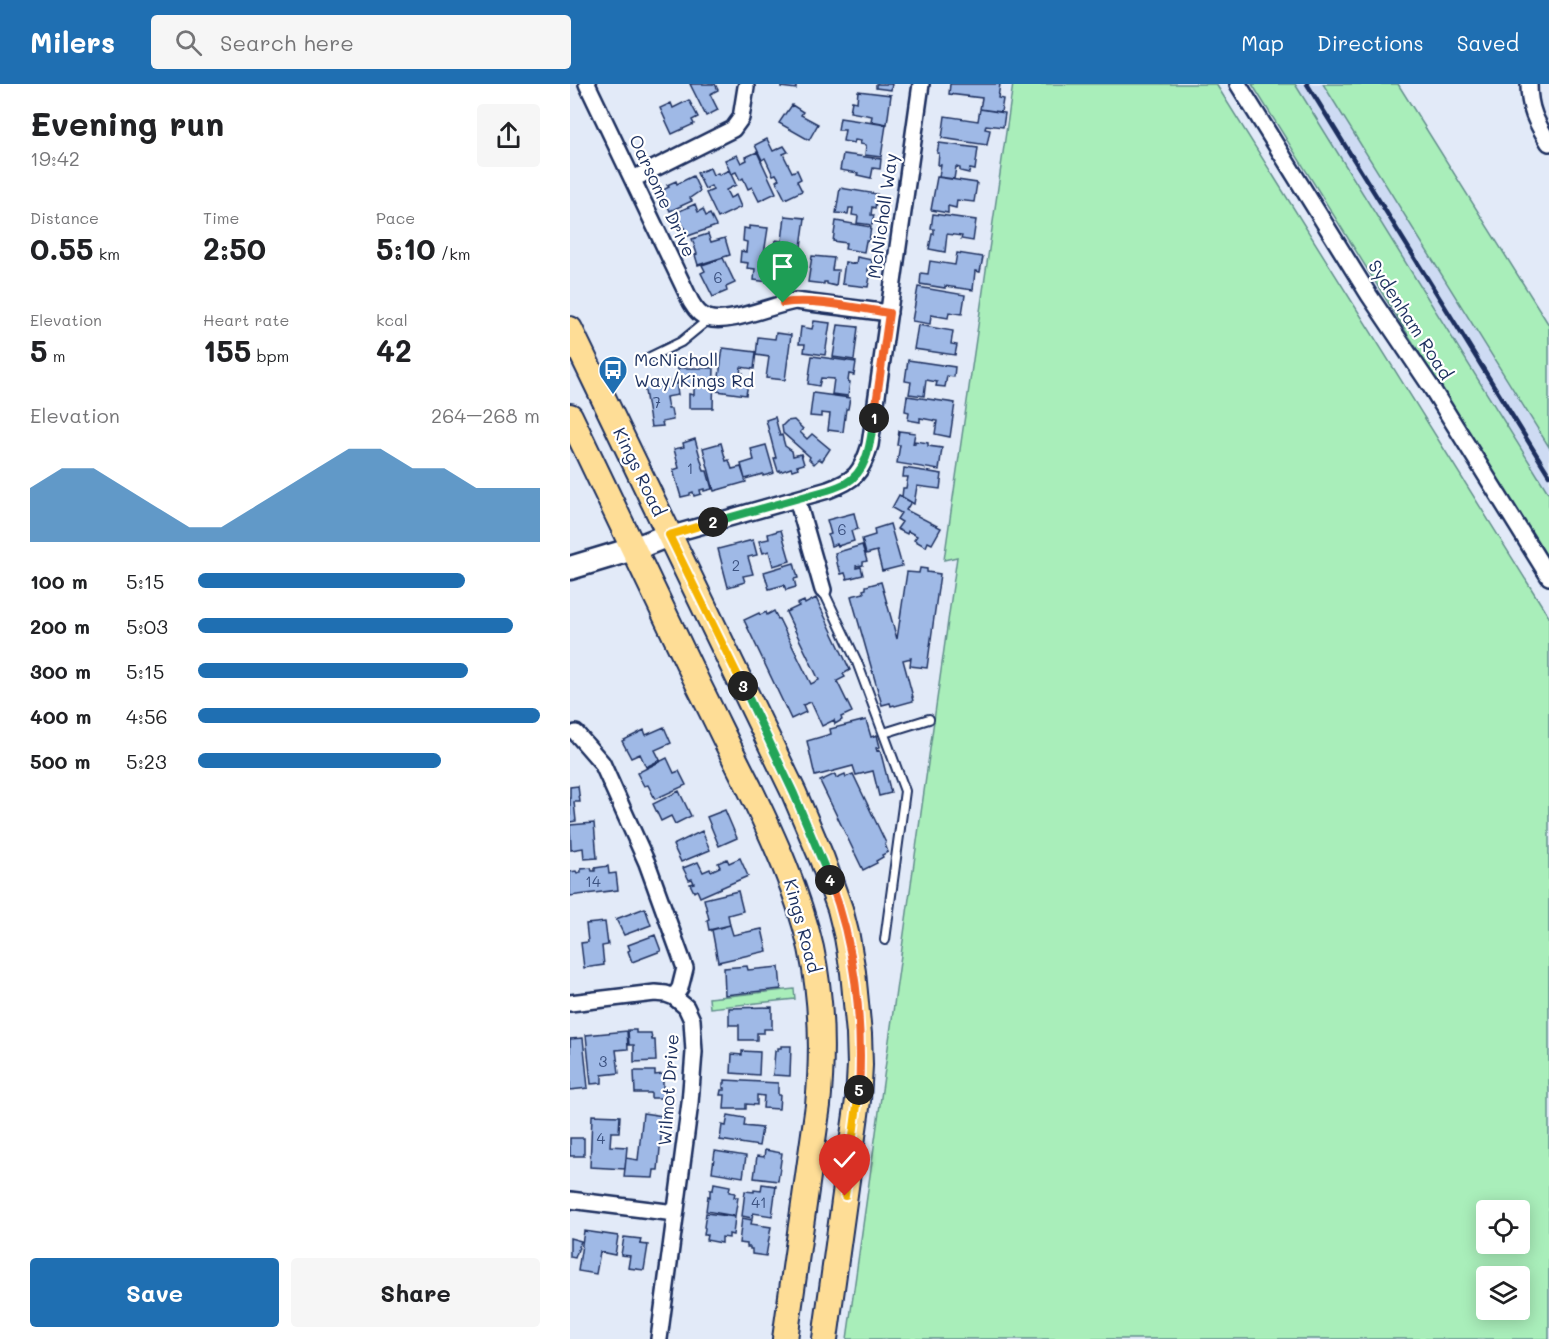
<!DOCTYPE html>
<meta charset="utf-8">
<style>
:root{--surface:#fff;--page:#f6f6f6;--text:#202124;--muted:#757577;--accent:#1f6fb2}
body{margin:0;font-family:Mali,sans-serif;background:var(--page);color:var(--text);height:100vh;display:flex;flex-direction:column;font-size:22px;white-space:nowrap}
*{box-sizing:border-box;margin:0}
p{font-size:20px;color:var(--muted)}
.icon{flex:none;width:33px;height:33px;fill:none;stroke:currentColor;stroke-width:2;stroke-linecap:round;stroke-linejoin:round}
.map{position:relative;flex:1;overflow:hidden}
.panel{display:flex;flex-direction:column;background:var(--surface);width:570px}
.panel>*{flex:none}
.controls{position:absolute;left:906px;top:1116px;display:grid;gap:12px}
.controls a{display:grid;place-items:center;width:54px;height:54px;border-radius:6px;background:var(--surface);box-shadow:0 3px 15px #0003;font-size:30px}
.pin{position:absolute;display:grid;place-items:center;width:51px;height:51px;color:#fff;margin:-62px -26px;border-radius:50% 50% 50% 0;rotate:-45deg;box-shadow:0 0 6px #0007}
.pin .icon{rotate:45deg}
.km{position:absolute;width:30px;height:30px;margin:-15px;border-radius:50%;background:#222;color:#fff;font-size:16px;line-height:30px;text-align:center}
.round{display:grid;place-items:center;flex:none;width:63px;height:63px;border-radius:6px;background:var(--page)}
.head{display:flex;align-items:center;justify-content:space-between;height:102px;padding:0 30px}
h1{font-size:33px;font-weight:700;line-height:45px}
.figures{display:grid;grid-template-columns:repeat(3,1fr);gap:9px;height:102px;padding:6px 30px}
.figures div{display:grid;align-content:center}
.figures b{font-size:30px;font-weight:700}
.figures small{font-size:16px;font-weight:400}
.figures p{font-size:16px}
.chart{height:168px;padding:12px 30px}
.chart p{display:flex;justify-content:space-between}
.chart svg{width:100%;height:108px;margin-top:6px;fill:var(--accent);opacity:.7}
.primary-button{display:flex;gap:12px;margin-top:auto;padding:12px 30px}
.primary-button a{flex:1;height:69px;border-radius:6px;background:var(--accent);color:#fff;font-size:24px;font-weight:700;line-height:69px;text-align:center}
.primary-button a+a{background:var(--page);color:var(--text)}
ul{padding:0 30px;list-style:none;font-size:20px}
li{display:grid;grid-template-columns:96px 72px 1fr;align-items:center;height:45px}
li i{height:15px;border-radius:8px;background:var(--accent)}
header{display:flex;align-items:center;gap:36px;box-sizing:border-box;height:84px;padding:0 30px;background:var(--accent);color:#fff}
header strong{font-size:28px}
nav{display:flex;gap:33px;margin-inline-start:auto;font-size:21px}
.search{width:420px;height:54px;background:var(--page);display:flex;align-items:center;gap:15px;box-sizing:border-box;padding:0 21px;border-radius:6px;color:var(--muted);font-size:22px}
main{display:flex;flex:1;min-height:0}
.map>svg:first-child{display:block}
.built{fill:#cedbf3}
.green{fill:#a9eeba;stroke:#628e8c;stroke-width:1.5;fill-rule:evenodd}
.building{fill:#9fb9e6;stroke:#1b2f5e;stroke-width:1.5}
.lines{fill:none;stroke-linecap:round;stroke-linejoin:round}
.lane-casing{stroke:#1b2f5e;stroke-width:12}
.street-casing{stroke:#1b2f5e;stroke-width:20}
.secondary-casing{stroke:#1b2f5e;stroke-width:27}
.primary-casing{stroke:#1b2f5e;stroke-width:28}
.lane{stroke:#fff;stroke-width:8}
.street{stroke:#fff;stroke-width:15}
.secondary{stroke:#fff;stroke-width:22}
.primary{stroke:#fedd96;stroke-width:24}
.rail{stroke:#1b2f5e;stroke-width:4.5}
.split-1-casing{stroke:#fff;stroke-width:12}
.split-2-casing{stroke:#fff;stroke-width:12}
.split-3-casing{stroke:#fff;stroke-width:12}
.split-4-casing{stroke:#fff;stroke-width:12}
.split-5-casing{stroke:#fff;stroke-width:12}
.split-6-casing{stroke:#fff;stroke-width:12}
.split-1{stroke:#f0652b;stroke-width:8}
.split-2{stroke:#22a559;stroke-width:8}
.split-3{stroke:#f5b400;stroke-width:8}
.split-4{stroke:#22a559;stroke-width:8}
.split-5{stroke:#f0652b;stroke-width:8}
.split-6{stroke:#f5b400;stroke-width:8}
.labels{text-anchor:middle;stroke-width:4.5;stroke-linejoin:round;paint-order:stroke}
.number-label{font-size:15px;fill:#3c5280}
.street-label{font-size:18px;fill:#1b2f5e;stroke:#fff}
.poi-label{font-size:18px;fill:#1b2f5e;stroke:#fff;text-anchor:start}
</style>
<header>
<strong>Milers</strong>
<div class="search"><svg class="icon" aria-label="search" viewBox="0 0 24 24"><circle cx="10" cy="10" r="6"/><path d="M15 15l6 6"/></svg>Search here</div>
<nav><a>Map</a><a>Directions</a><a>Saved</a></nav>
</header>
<main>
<section class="panel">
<div class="head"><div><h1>Evening run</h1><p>19:42</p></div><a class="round"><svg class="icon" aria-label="share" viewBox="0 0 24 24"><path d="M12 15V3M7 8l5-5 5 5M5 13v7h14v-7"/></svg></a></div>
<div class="figures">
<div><p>Distance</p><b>0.55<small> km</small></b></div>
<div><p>Time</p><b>2:50</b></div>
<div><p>Pace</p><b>5:10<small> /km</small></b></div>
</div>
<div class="figures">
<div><p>Elevation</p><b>5<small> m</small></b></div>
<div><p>Heart rate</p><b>155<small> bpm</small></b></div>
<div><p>kcal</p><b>42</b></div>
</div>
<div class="chart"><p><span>Elevation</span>264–268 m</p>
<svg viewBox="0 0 160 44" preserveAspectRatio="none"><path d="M0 44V22L10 14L20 14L30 22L40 30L50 38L60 38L70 30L80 22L90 14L100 6L110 6L120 14L130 14L140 22L150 22L160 22V44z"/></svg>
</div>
<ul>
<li><b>100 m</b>5:15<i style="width:78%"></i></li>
<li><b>200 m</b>5:03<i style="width:92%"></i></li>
<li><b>300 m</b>5:15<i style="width:79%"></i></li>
<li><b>400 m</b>4:56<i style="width:100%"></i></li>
<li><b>500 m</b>5:23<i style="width:71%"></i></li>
</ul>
<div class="primary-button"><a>Save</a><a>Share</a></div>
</section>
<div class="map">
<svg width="979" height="1255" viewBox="0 0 979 1255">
<rect width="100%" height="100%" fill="#e2eaf8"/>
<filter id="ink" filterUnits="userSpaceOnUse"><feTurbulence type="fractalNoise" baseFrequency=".0167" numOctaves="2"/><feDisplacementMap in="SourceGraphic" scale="12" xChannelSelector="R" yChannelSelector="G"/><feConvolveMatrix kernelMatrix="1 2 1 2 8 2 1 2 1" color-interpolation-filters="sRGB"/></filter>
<g filter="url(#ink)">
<path class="built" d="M725,0H753L979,363V410Z"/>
<path class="green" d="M443,0H646L979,533V1255H277L387,473L374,476ZM916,1126H950V1160H916ZM916,1192H950V1226H916Z
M682,0H725L979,410V477Z
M753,0H828L979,241V363Z
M224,905L225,915L140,924L139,914Z"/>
<path class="building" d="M120,0H145L148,6L140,10L148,26L136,32Z
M211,0H226V5L211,3Z
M306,0H322L321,6L306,4Z
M380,0H430L428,14L433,15L431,28L410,25L412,14L379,10Z
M288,7L321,11L317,40L301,37L302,32L280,28L282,17L287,18Z
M119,16L128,33L122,36L124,40L102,50L90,24L101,19L103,24Z
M222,21L233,28L231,31L248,40L239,56L209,39L217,27H218Z
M410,25L435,29L433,43L416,41L415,45L420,46L417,61L372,54L375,32L408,37Z
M270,34L316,41L311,73L295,71L296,61L290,60L291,57L285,56L284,59L273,57L275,46H268Z
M197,55L203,67L214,62L218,68L213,70L222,88L227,86L231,95L227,97L232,107L215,115L206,97L209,95L206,90L203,91L195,74L192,76L185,61Z
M369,59L408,64L405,86L400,85L399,89L390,87V84L386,83L384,95L369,93L371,81H368L369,69H367Z
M187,68L206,109L189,117L182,103L178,105L173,94L170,96L166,88L161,90L155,76L167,71L171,79L177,76L176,73Z
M273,70L311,75L310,85L303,84L301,94L287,91L288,89L270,86Z
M140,84L143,91L148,89L149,91L159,86L166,101L156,106L160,114L166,111L171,123L148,134L136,109L143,106L141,102L135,105L127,89Z
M123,92L130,107L120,114L122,117L100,127L91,107L99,103L97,101L106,97L107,100Z
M367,93L407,99L404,118L387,116L386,124L378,122V129L361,126Z
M270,104L307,110L305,124L302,123L301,131H304L302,141L287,139L288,132L282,131L283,124H279L278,130L266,129Z
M125,120L128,128L133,125L136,132L140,130L146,142L118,152L111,137L107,139L103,130Z
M363,130L406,136L403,157L391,155L392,152L377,150L375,168L359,165L362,150H364V145H361Z
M215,132L235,134L229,177L234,178L232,193L218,191L219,177H212V170L204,169L206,156L212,157Z
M266,137L301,143L299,157H296L294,168L275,165L276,159L263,157Z
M179,142L198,144L192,183L200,184L198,198L184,196L185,185L177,184L178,179L170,178L171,167L176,168L177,158L173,157L174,144L179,145Z
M138,150L141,158L155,154L160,171L128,181L125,171L127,170L122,155Z
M387,169L413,173L410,188L405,187L403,206L375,202V204L350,200L351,189L358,190L360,177L385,181Z
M242,172L264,174L262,186H268L266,202L257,200V198H254V200L238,198Z
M287,173L302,176L301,185L298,184V188H301L298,203L272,200L275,178L286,180Z
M153,174L165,199L156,203L157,207L143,213L131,189L135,187L132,181Z
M348,203L395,211L392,230L379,228L378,234L361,231L360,240L342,237Z
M244,237L260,239L255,271L234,268L235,260H229L231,243L242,245Z
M268,241L288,243L284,276L263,273Z
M348,241L383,247L381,260L387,261L385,271L344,265Z
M206,249L221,251L215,296L196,294L199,273L186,271L188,253L205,255Z
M153,264L186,268L184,285L171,283L170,289H173L172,299L178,300L176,311L147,307Z
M242,272L286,278L284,291L279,290L278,297L280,298L278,312L262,310L264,295L251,294L249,302L238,300Z
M338,276L385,283L384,293L377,292L375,303L366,302L367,298L356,296L354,312L339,310L341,298L335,297Z
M108,284H144L143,324H119V310L124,311V300H107Z
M106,296L108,311L96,313L98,325H101L103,336L92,338L93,342L81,343L74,301H76V298L83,297L84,300Z
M243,309L280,314L278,325H276L273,348L258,346L260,330L251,329V333L240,332Z
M337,312L385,319L380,353L365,350L367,337L350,334V338L338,336L339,328L335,327Z
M205,333L210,352L212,351L215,362L222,367L223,372L231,370L234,380L227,382L228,384L222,386L221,384L210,388V386L208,387L204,374H206L196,336Z
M224,336L233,345L230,348L237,355L242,350L260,365L252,377L249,375L244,380L239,375L240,373L213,349L212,342L217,337Z
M329,347L345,349L343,360H345V357L358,359V362L372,364L369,386L327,379L330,361H327Z
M125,355L134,387H137L142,405L134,407V405L130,406L131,410L124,412L123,408L120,409V411L111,413L103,386L109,384L104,365L114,363L113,359Z
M151,359L156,377L159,376L162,385L171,383L176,398L144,407L133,364Z
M196,361L204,389L193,392V390L175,395L171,380L184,376L181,365Z
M334,384L372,390L370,405L347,402L344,420L332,413L333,404H336L338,393H333Z
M329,411L341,418L336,426L371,444L362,460L358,458L356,463L344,456L347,452L338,447L337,450L327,445L332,438L327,435L331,429L322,424Z
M284,429L288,445L281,447L284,457L268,462L267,460L261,462L258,451L261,450L257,436Z
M320,440L332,482L312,487L307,467L296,470L292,455L305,451L304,445Z
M211,446L220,477L203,482L199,467L193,469L189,457L199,455L198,450Z
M183,456L187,471L178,473L183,490L173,492L175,498L158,503L148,465Z
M292,461L297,477L293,478V481L286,482V484L291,483L293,491L277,495L275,489L271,490L269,483H268L265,469Z
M224,479L228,494L224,495L226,503L216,506L214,501L199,505L194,488Z
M350,484L357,485V488L370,490L357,584L340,582L341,574L333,576L343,613H342L343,617L325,622L324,621L321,622L320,619L312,621L281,512L294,509L293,506L296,505V502L311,498L327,555L337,488L349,489Z
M246,514L280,586L273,590L275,593L267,597L282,628L271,633L272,636L265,640L264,636L252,642L241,618L233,621L236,628L221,635L174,536L189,529L190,531L196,528L197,531L204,527L208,535H209L241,600L249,596L216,528L229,522L227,520L234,517L235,520Z
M296,636L301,653L307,651L310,663L306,664L307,667L310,666L321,709L309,712L303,687L286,691L283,682L245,692L237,657L261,650L260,645Z
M94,643L101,659L85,666L90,676L76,683L70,670L61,674L52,657L74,646L76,651Z
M97,674L104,689L109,687L116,701L85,715L78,701L74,702L67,689Z
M265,690L266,694L275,690L276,693L283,690L316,759L315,760L318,768L312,771L313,773L306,777L307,779L293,786L250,697Z
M8,702L10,718H4L6,737L0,738V703Z
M109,707L121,732L105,740L101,732L91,737L83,720Z
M155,726L167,754L149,762L137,733Z
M24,739L27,774L14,775L13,764L1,766L0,741Z
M132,747L140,766L111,778L103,761Z
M170,774L178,792L130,813L127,806L124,808L120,800L124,799L122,795L119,796L113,784L128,778L133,788L140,785L141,787L150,783L148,779L157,775L159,779Z
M38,782L39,790L46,789L48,806L0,812V788L6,787L7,789L11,788V785L21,784L22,787H25V784Z
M168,807L173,827L158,831L160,841L139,846L137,836L139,835L134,815Z
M75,824L81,841L54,851L46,835Z
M35,838L38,861L32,862L34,881L14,884L11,859L18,858L16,840Z
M160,841L163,851L192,845L197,867L148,878L142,846Z
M85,851L91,867L62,878L58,867L60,866L58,861Z
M177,882L178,886L209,883L211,905L155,911L154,884Z
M202,923V945H194V949H187V956H169V941H159V924Z
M58,946H66V949H81L82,956H85L86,977L64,978V961H59Z
M57,947L58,965L46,966L49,989L32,991V999L21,1000L16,951Z
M13,954L18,1004L0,1006V955Z
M211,962H221L220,992L203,991L205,967H208V964H211Z
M172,967L190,968L189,991L161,989L162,970L172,971Z
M64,987H85V991L93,990V1005H97V1014H81V1009H65Z
M155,996L208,999V1011H210L209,1025L193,1024L194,1012L187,1011V1021L176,1020V1025H154L155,1011H150L151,1006H155V1004H153V999H155Z
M73,1029L93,1032L88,1086H84L83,1094L54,1093L56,1074L68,1076Z
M22,1031L50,1032L49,1048H41L40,1062L57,1063L55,1085L20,1083Z
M158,1031L175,1034L174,1042L192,1044L189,1062L150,1056L152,1041L156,1042Z
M0,1054H14V1072H0Z
M195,1066L212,1069L208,1097L184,1094L187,1072L194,1073Z
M145,1067L176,1072L173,1093L142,1088Z
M144,1099L160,1102L159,1108L165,1109L164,1113H168L165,1132L136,1127L138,1112L140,1113V1106H143Z
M192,1100L206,1102L202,1132L183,1129L182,1134L172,1132L175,1107L184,1108V1106L191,1107Z
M136,1129L165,1133L163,1151L159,1150V1154L152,1153V1159L136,1156L137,1151H134L135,1144L134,1143Z
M172,1134L182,1136L181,1140L201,1143L196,1172L182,1170V1165H180V1163H177V1160L169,1159Z
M14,1147L48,1152L45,1171L30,1168L26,1190L8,1187Z
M54,1153L71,1155L70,1160L78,1161L74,1186L58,1184L60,1172L51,1171Z
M0,1154L11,1157L5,1174L0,1173Z"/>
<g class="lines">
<g class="lane-casing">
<path id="lane" d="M80,273L111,258L139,235
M253,506L287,578L335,707L315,856
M314,649L359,635"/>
</g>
<g class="street-casing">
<path id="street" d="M17,0L121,218C125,225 130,232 138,234C158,241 202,221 225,217L319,229
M668,0L799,211L861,303L979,493
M959,0C959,25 966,38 979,59
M63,95L163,45L171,34L176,3
M227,415L253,506
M99,451L258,406C285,396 291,390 300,361L351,0
M6,649L32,679L77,779L115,884L110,904L104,913L116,923L122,936L124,968L120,1019L89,1255
M0,919L85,909L96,910L104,913
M0,1116L105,1129"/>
</g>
<g class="secondary-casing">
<path id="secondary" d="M0,484L63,465L99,451"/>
</g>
<g class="primary-casing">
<path id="primary" d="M0,245L224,709L252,775L270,825L277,853L283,888L289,950L290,981L288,1016L255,1255
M0,332C43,422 86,512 129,602C146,636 162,670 179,703C204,755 228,807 241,864C252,915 253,969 248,1021L215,1255"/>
</g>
<use href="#lane" class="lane"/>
<use href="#street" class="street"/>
<use href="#secondary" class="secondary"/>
<use href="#primary" class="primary"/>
<path class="rail" d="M737,0L979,391"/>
</g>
</g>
<g class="lines" filter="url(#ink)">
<g class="split-1-casing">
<path id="split-1" d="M213,219C243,214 287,224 319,229L304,334"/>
</g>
<g class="split-2-casing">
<path id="split-2" d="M143,438L258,406C264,404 270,402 276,399C299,386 300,357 304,334"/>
</g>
<g class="split-3-casing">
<path id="split-3" d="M143,438L99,451L173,602"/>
</g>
<g class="split-4-casing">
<path id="split-4" d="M173,602L224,710L260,796"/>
</g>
<g class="split-5-casing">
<path id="split-5" d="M260,796C285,861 293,936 289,1006"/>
</g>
<g class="split-6-casing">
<path id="split-6" d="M275,1112L289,1006"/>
</g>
<use href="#split-1" class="split-1"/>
<use href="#split-2" class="split-2"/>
<use href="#split-3" class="split-3"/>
<use href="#split-4" class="split-4"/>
<use href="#split-5" class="split-5"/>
<use href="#split-6" class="split-6"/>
</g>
<defs>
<g id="bus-pin" transform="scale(1.5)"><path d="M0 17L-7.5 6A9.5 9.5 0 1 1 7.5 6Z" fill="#1f6fb2" stroke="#fff"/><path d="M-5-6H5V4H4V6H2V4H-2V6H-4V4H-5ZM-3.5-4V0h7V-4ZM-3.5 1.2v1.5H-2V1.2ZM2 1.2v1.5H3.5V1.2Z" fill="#fff"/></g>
</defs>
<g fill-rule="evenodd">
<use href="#bus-pin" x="43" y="286"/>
</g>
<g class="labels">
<g class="number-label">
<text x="148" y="199">6</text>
<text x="87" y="324">7</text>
<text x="120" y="390">1</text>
<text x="272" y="451">6</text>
<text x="166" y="487">2</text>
<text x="23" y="803">14</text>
<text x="33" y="983">3</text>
<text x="31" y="1060">4</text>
<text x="189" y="1124">41</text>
</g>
<g class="street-label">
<text transform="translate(92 112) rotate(65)" y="6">Oarsome Drive</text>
<text transform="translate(313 132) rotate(-82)" y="6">McNicholl Way</text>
<text transform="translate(840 236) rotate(57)" y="6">Sydenham Road</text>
<text transform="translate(69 388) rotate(64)" y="6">Kings Road</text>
<text transform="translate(232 842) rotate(75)" y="6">Kings Road</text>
<text transform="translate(99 1006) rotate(-86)" y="6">Wilmot Drive</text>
</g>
<g class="poi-label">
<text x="64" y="282">McNicholl<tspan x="64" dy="21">Way/Kings Rd</tspan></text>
</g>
</g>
</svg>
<div class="controls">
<a><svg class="icon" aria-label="locate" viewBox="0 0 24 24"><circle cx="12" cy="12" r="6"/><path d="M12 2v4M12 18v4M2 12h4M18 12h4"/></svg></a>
<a><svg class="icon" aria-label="layers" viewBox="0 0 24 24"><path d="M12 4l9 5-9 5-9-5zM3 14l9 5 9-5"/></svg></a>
</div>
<div class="pin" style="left:213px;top:219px;background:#1e9e55"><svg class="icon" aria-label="arrive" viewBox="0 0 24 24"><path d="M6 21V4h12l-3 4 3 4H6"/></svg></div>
<div class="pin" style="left:275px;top:1112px;background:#d93025"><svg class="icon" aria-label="check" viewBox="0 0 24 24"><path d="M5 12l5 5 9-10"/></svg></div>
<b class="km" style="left:304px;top:334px">1</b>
<b class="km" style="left:143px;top:438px">2</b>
<b class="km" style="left:173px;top:602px">3</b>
<b class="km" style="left:260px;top:796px">4</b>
<b class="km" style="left:289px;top:1006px">5</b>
</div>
</main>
